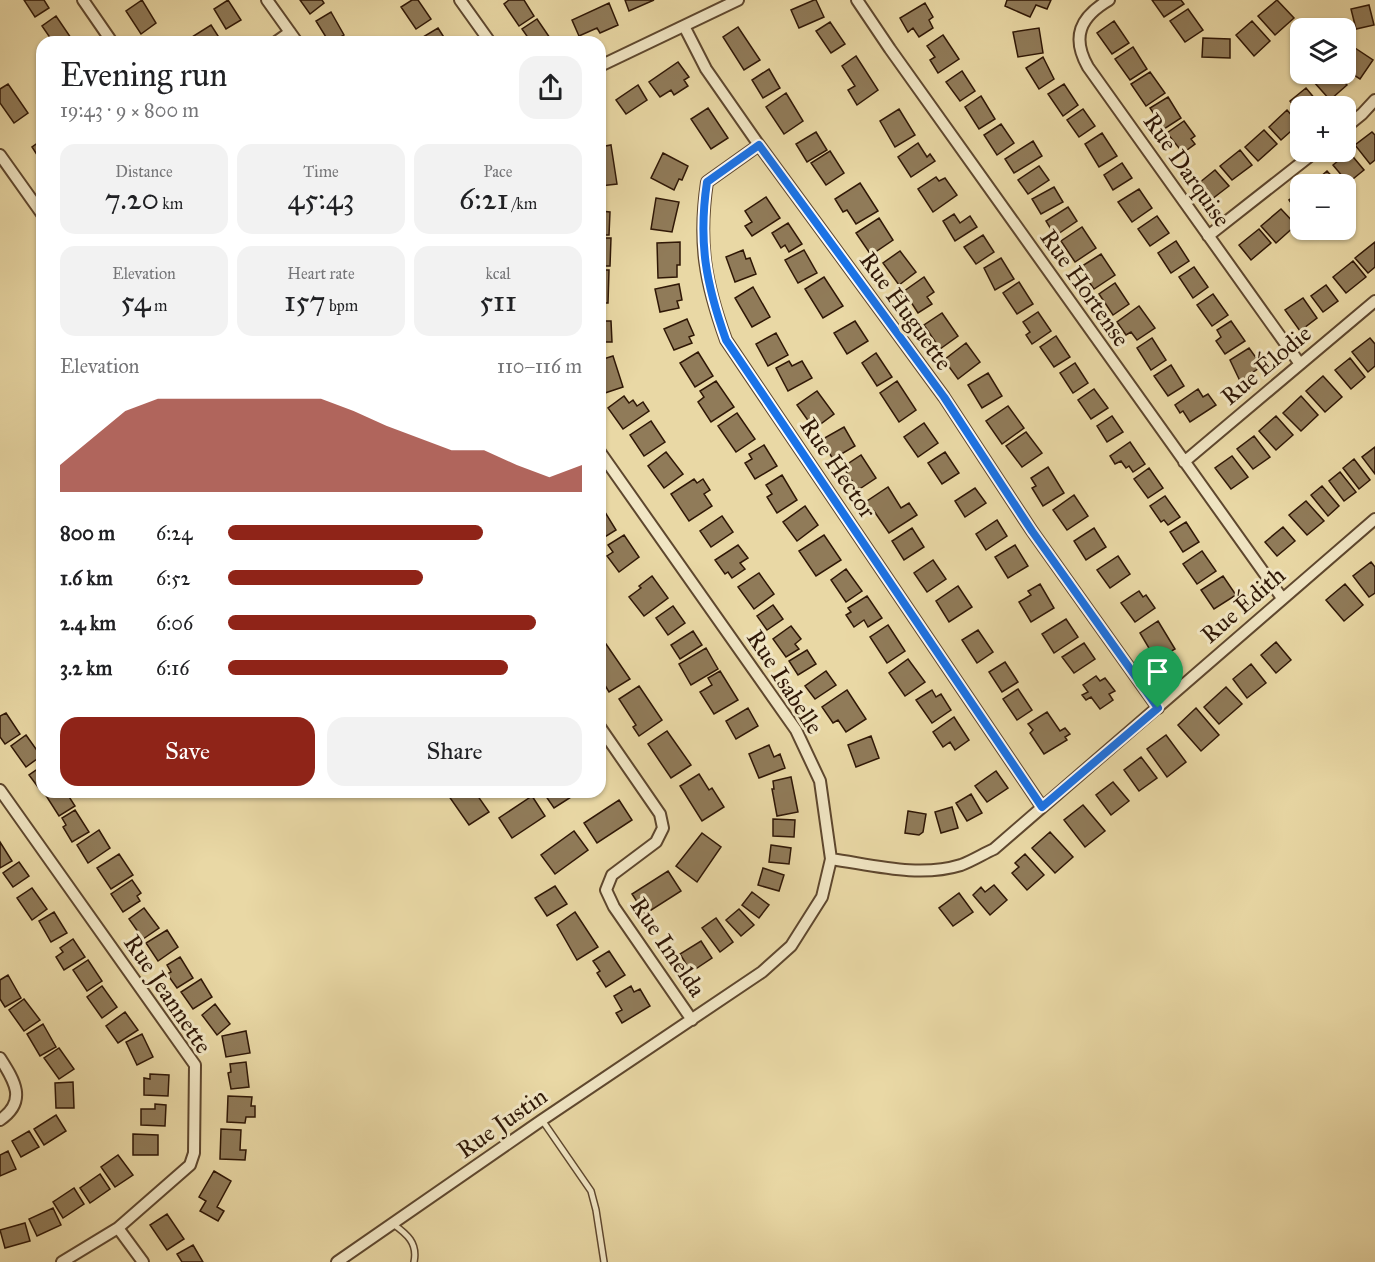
<!DOCTYPE html>
<meta charset="utf-8">
<style>
:root{--surface:#fff;--page:#f2f2f2;--text:#202124;--muted:#757577;--accent:#8f2418}
body{margin:0;font-family:"IM FELL Great Primer",serif;background:var(--page);color:var(--text);height:100vh;display:flex;flex-direction:column;font-size:22px;white-space:nowrap}
*{box-sizing:border-box;margin:0}
p{font-size:20px;color:var(--muted)}
.icon{flex:none;width:33px;height:33px;fill:none;stroke:currentColor;stroke-width:2;stroke-linecap:round;stroke-linejoin:round}
.map{position:relative;flex:1;overflow:hidden}
.side{position:absolute;left:36px;top:36px;width:570px;height:762px;display:flex;flex-direction:column;background:var(--surface);border-radius:18px;box-shadow:0 2px 4px #0004}
.side>*{flex:none}
.tools{position:absolute;left:1290px;top:18px;display:grid;gap:12px}
.tools a{display:grid;place-items:center;width:66px;height:66px;border-radius:12px;background:var(--surface);box-shadow:0 2px 4px #0004;font-size:30px}
.pin{position:absolute;display:grid;place-items:center;width:51px;height:51px;color:#fff;margin:-62px -26px;border-radius:50% 50% 50% 0;rotate:-45deg;box-shadow:0 0 6px #0007}
.pin .icon{rotate:45deg}
.round{display:grid;place-items:center;flex:none;width:63px;height:63px;border-radius:18px;background:var(--page)}
.summary{display:flex;align-items:center;justify-content:space-between;height:102px;padding:0 24px}
h1{font-size:33px;font-weight:600;line-height:45px}
.metrics{display:grid;grid-template-columns:repeat(3,1fr);gap:9px;height:102px;padding:6px 24px}
.metrics div{display:grid;align-content:center;border-radius:15px;background:var(--page);text-align:center}
.metrics b{font-size:30px;font-weight:600}
.metrics small{font-size:16px;font-weight:400}
.metrics p{font-size:16px}
.chart{height:168px;padding:12px 24px}
.chart p{display:flex;justify-content:space-between}
.chart svg{width:100%;height:108px;margin-top:6px;fill:var(--accent);opacity:.7}
.cta{display:flex;gap:12px;margin-top:auto;padding:12px 24px}
.cta a{flex:1;height:69px;border-radius:18px;background:var(--accent);color:#fff;font-size:24px;font-weight:600;line-height:69px;text-align:center}
.cta a+a{background:var(--page);color:var(--text)}
ul{padding:0 24px;list-style:none;font-size:20px}
li{display:grid;grid-template-columns:96px 72px 1fr;align-items:center;height:45px}
li i{height:15px;border-radius:8px;background:var(--accent)}
.map>svg:first-child{display:block}
.building{fill:#907b59;stroke:#2f1706;stroke-width:1.5}
.lines{fill:none;stroke-linecap:round;stroke-linejoin:round}
.service-casing{stroke:#5e472e;stroke-width:8}
.minor-casing{stroke:#5e472e;stroke-width:14}
.service{stroke:#f1e6c4;stroke-width:5}
.minor{stroke:#f1e6c4;stroke-width:10}
.route-casing{stroke:#fff;stroke-width:12}
.route{stroke:#1a73e8;stroke-width:8}
.labels{text-anchor:middle;stroke-width:6;stroke-linejoin:round;paint-order:stroke}
.street-label{font-size:24px;fill:#2f1706;stroke:#f1e6c4}
</style>
<div class="map">
<svg width="1375" height="1262" viewBox="0 0 1375 1262">
<rect width="100%" height="100%" fill="#e9d8a5"/>
<filter id="stains"><feTurbulence type="fractalNoise" baseFrequency=".00333" numOctaves="4"/><feColorMatrix values="0 0 0 0 .2 0 0 0 0 .09 0 0 0 0 .02 0 0 0 .5 -.17"/></filter>
<radialGradient id="worn" r=".72"><stop offset=".6" stop-color="#630" stop-opacity="0"/><stop offset="1" stop-color="#630" stop-opacity=".3"/></radialGradient>
<path class="building" d="M24,0H44L49,8L35,17Z
M142,0L156,23L141,34L126,11Z
M228,0L241,20L226,29L214,9Z
M300,0H322L324,3L310,14Z
M412,0H418L431,19L416,29L401,7Z
M509,0H524L534,16L519,26L504,4Z
M625,0H654L629,11Z
M814,0H816L824,17L799,28L791,10Z
M1007,0H1051L1047,9L1036,5L1030,17L1005,6Z
M1152,0H1181L1184,4L1164,17Z
M1277,0L1294,18L1275,35L1258,16Z
M609,3L618,25L600,33L597,28L579,36L572,20Z
M925,3L933,17L929,20L933,28L919,37L913,28L908,32L900,18Z
M1369,5L1374,25L1356,29L1351,9Z
M1188,9L1203,30L1185,42L1170,21Z
M331,12L344,35L333,42H329L316,21Z
M56,16L71,38L64,42H53L42,26Z
M537,19L552,41L550,42H531L522,29Z
M1114,21L1129,43L1112,54L1097,33Z
M1252,21L1270,41L1254,56L1236,35Z
M830,22L845,44L831,53L816,31Z
M211,25L220,39L216,42H184Z
M738,27L760,60L744,70L723,37Z
M438,28L447,42H426L423,37Z
M1039,28L1043,53L1018,57L1013,32Z
M943,35L959,59L938,73L930,60L935,57L927,46Z
M1203,38L1230,39V58L1202,57Z
M1352,46L1373,60L1360,79L1346,70V56Z
M1133,47L1147,69L1130,80L1115,59Z
M856,56L878,90L857,105L848,90L855,86L842,66Z
M1043,57L1054,79L1039,89L1026,68Z
M678,62L689,77L684,80L688,86L674,95L671,90L660,97L649,82Z
M769,69L780,88L763,98L752,80Z
M962,71L975,91L960,101L946,82Z
M1150,72L1165,93L1146,106L1131,84Z
M1324,74H1337L1347,85L1330,100L1314,82Z
M8,84L28,113L14,123L0,103V89Z
M1064,84L1078,105L1063,116L1048,94Z
M638,85L647,100L626,114L616,100Z
M1306,88L1321,106H1300V113L1290,101Z
M786,93L803,121L784,134L766,107Z
M981,96L995,119L979,129L965,107Z
M1168,97L1181,118L1164,129L1150,108Z
M708,108L728,138L711,149L691,119Z
M899,109L915,135L895,147L880,121Z
M1083,109L1095,126L1079,137L1067,120Z
M1287,110L1299,124L1281,140L1269,127Z
M1184,121L1195,136L1191,139L1195,144L1183,153L1167,133Z
M1001,124L1014,143L997,155L984,135Z
M1264,130L1277,144L1258,161L1245,147Z
M816,132L827,150L807,162L796,144Z
M1372,132L1375,135V160L1370,164L1355,145Z
M1102,133L1117,156L1099,167L1085,144Z
M42,140V161H41L32,147Z
M1033,141L1042,156L1014,173L1005,159Z
M918,143L927,157L930,154L935,161L911,177L898,157Z
M611,145L617,184L600,186V147Z
M1240,150L1252,165L1232,180L1220,166Z
M830,151L844,173L826,185L811,163Z
M1349,152L1364,170L1348,183L1333,165Z
M663,153L688,166L682,180L679,179L674,190L651,178Z
M1122,163L1132,178L1113,190L1104,175Z
M1039,166L1049,180L1028,194L1018,180Z
M1215,170L1229,186L1212,199L1199,183Z
M1327,171L1339,184H1312Z
M936,177L939,181L945,178L957,195L933,212L918,189Z
M860,183L878,211L856,224L847,210L843,212L835,199Z
M1054,187L1063,202L1041,214L1032,199Z
M1139,189L1152,208L1132,222L1118,202Z
M1300,192V216L1289,200Z
M766,197L780,218L752,236L745,226L752,222L745,211Z
M656,198L679,202L672,232L651,229Z
M1068,207L1077,221L1055,236L1046,221Z
M1281,209L1296,225L1276,243L1261,226Z
M600,211L610,212L609,235H600Z
M954,214L960,223L970,216L977,227L955,241L943,221Z
M1157,216L1169,233L1150,246L1138,229Z
M879,218L893,240L871,255L856,233Z
M788,223L802,244L789,252L785,245L781,248L772,233Z
M1082,227L1096,248L1075,262L1061,241Z
M1259,229L1271,243L1251,260L1239,245Z
M983,235L994,252L976,264L964,247Z
M600,238H611L610,266H600Z
M1176,241L1189,261L1171,273L1158,253Z
M680,242V265H677V277L658,278L657,243Z
M1375,242V267L1368,273L1355,258Z
M743,250L746,259L750,258L756,274L735,282L726,257Z
M804,250L817,273L798,283L785,260Z
M900,251L916,272L899,285L883,263Z
M1101,254L1115,275L1094,289L1079,268Z
M1001,258L1014,279L995,290L984,268Z
M1353,261L1366,277L1346,293L1333,277Z
M1194,267L1208,287L1193,298L1179,277Z
M600,270H609L608,303H600Z
M824,277L843,306L823,318L805,289Z
M924,277L934,292L927,297L932,304L918,313L909,299L905,302L900,294Z
M1019,282L1033,304L1017,314L1003,293Z
M1115,283L1129,304L1113,315L1099,294Z
M679,284L682,300L677,301L679,308L660,312L655,289Z
M1326,285L1338,301L1323,312L1311,296Z
M753,287L770,317L752,327L735,298Z
M1213,294L1228,315L1212,326L1197,305Z
M1303,298L1317,318L1300,331L1285,310Z
M1139,306L1155,328L1137,340L1131,332L1126,335L1117,322Z
M1038,312L1051,331L1032,344L1026,335L1030,332L1023,322Z
M942,313L958,336L940,349L924,325Z
M687,319L694,335L689,337L692,343L674,350L664,329Z
M600,321H611L612,342H600Z
M855,321L868,341L847,354L834,333Z
M1231,321L1245,341L1225,354L1216,341L1221,337L1217,330Z
M776,333L788,355L768,366L756,344Z
M1056,336L1070,357L1054,367L1040,347Z
M1152,338L1166,360L1151,370L1137,348Z
M1370,338L1375,344V366L1368,372L1352,352Z
M966,343L980,362L958,379L944,360Z
M1249,348L1262,366L1240,381L1230,360Z
M698,352L713,376L695,387L680,363Z
M876,353L892,377L877,386L862,363Z
M613,356L623,387L602,394L600,388V360Z
M1350,358L1365,377L1351,389L1335,370Z
M789,361L792,366L802,361L812,378L788,391L776,368Z
M1075,363L1088,383L1073,393L1060,373Z
M1171,365L1184,386L1168,396L1154,376Z
M988,373L1002,396L982,408L968,385Z
M1323,376L1342,397L1325,412L1306,391Z
M716,381L734,407L711,422L698,402L704,397L700,391Z
M897,381L916,410L899,422L880,393Z
M1094,389L1108,408L1091,419L1078,400Z
M1198,389L1203,397L1208,394L1216,405L1190,422L1183,411L1180,413L1175,405Z
M817,391L834,414L814,429L797,405Z
M624,396L629,403L633,400L637,406L643,402L649,411L623,429L608,408Z
M1301,396L1318,415L1301,431L1283,413Z
M1008,406L1024,428L1002,444L986,421Z
M737,413L755,439L736,452L718,426Z
M1112,416L1123,432L1107,442L1097,426Z
M1276,416L1293,435L1276,450L1259,431Z
M651,421L665,442L644,456L630,435Z
M924,423L938,443L918,457L904,437Z
M844,427L855,446L833,459L821,440Z
M1026,432L1042,453L1022,467L1006,446Z
M1254,436L1270,457L1253,469L1237,449Z
M1130,442L1145,464L1133,472L1129,466L1126,468L1121,461L1115,464L1110,456Z
M764,445L777,466L755,479L745,463L752,459L749,454Z
M1375,447V474L1362,457Z
M666,452L683,474L664,488L648,466Z
M945,452L959,473L942,484L928,463Z
M861,455L876,478L858,490L843,467Z
M1232,456L1248,477L1231,489L1215,468Z
M1354,459L1370,480L1359,489L1343,468Z
M1048,467L1064,493L1043,506L1032,488L1036,486L1031,478Z
M1149,468L1163,488L1148,498L1134,479Z
M1340,472L1356,492L1344,501L1329,481Z
M782,475L797,500L777,513L767,497L772,494L766,485Z
M694,479L697,483L703,479L710,490L704,494L712,506L689,521L671,494Z
M1322,486L1339,506L1328,516L1311,495Z
M888,487L901,508L909,503L917,515L889,533L874,511L870,513L864,503Z
M975,488L986,503L965,517L955,501Z
M1074,495L1088,516L1067,530L1053,510Z
M1165,496L1180,517L1168,525L1164,520L1161,522L1150,506Z
M1306,501L1324,521L1307,535L1289,515Z
M600,504L616,530L600,540Z
M805,506L818,525L797,541L783,522Z
M722,516L733,532L711,547L700,531Z
M997,520L1007,536L986,550L976,534Z
M1186,522L1199,542L1183,552L1170,532Z
M1283,527L1295,541L1277,556L1265,542Z
M912,528L924,547L904,560L892,541Z
M1094,528L1106,547L1086,560L1074,541Z
M624,535L639,557L619,572L607,556L613,552L608,545Z
M824,535L841,560L816,576L799,551Z
M738,545L748,558L740,563L745,569L732,578L728,572L725,574L715,560Z
M1015,545L1028,566L1008,578L995,557Z
M1202,551L1216,571L1197,584L1183,564Z
M1118,556L1130,574L1110,588L1097,570Z
M933,560L946,579L927,592L914,573Z
M1371,562L1375,567V593L1369,597L1353,576Z
M846,569L862,591L846,602L831,580Z
M759,573L774,594L754,609L738,587Z
M652,576L668,598L644,616L629,597L641,588L639,586Z
M1223,576L1236,595L1214,609L1201,590Z
M1040,584L1054,608L1031,622L1019,602L1031,595L1028,591Z
M1345,584L1363,605L1344,621L1326,600Z
M958,586L972,607L949,622L936,601Z
M1139,591L1143,597L1146,595L1155,608L1135,622L1121,603Z
M867,596L882,618L868,627L864,620L854,627L846,615L851,612L848,608Z
M773,605L783,619L767,630L757,616Z
M673,606L685,623L668,635L656,618Z
M1066,619L1078,637L1054,653L1042,634Z
M1158,621L1175,649L1156,660L1140,633Z
M888,625L905,651L887,663L870,637Z
M791,626L801,639L795,644L799,649L786,657L773,639Z
M978,630L993,652L977,663L962,640Z
M693,631L702,645L680,659L671,645Z
M1276,642L1291,660L1276,673L1261,655Z
M1084,643L1095,659L1074,673L1062,657Z
M606,644L630,679L609,692L600,677V648Z
M706,648L718,669L691,685L679,664Z
M807,650L816,664L798,675L789,661Z
M908,659L925,682L905,696L889,673Z
M1005,662L1018,682L1002,692L989,672Z
M1251,664L1266,683L1247,698L1233,679Z
M720,671L738,700L714,714L700,692L712,685L708,678Z
M826,671L836,685L815,699L805,686Z
M1096,676L1100,681L1105,678L1115,691L1109,694L1113,700L1100,709L1091,697L1086,700L1082,695L1088,692L1083,685Z
M639,686L662,720L639,736L633,727L636,725L619,699Z
M1226,687L1242,704L1219,724L1204,707Z
M1018,689L1032,710L1017,720L1003,699Z
M847,690L866,719L846,732L838,720L833,723L822,707Z
M932,690L936,697L941,694L951,710L932,723L916,700Z
M748,708L758,726L736,739L726,721Z
M1196,708L1219,735L1201,751L1178,725Z
M1047,712L1060,731L1065,728L1070,734L1065,737L1067,740L1044,754L1030,733L1033,730L1028,724Z
M6,713L20,734L5,744L0,737V716Z
M954,717L969,740L955,750L950,742L943,747L933,732Z
M667,731L691,765L671,778L648,744Z
M26,735L41,756L26,767L11,746Z
M1166,735L1186,762L1167,777L1147,749Z
M871,736L879,758L856,767L848,745Z
M769,745L774,757L780,754L785,768L759,778L749,754Z
M1141,757L1157,778L1139,791L1124,770Z
M42,766V790L41,791L29,775Z
M996,771L1008,788L987,802L975,786Z
M699,774L709,790L712,788L724,807L702,821L680,786Z
M791,777L798,812L777,816L772,789H774L773,781Z
M1113,782L1129,801L1111,815L1096,795Z
M49,792H66L75,806L59,816L45,794Z
M446,792H475L489,812L469,825Z
M543,792H579L554,808Z
M971,794L982,813L967,821L956,803Z
M532,796L545,816L512,838L499,818Z
M619,800L632,820L597,843L584,823Z
M1083,805L1105,831L1085,847L1064,820Z
M952,807L958,828L941,833L935,812Z
M75,810L89,832L72,842L63,827L66,825L62,818Z
M908,811L926,814L923,832L919,835L905,833Z
M773,819L795,820L794,837L773,836Z
M99,830L110,848L88,863L77,845Z
M574,831L588,850L555,874L541,855Z
M1050,832L1073,857L1055,873L1032,848Z
M702,833L721,847L697,882L676,866Z
M0,842L12,861L0,868Z
M771,845L791,848L789,864L769,862Z
M119,854L133,875L111,889L97,868Z
M1025,854L1044,875L1027,890L1012,873L1019,867L1015,863Z
M19,862L29,876L13,887L3,873Z
M763,868L784,875L779,891L758,885Z
M668,871L681,891L645,914L632,894Z
M132,880L141,893L137,896L140,901L123,912L111,894Z
M994,885L1007,900L990,915L973,895L981,887L985,892Z
M555,886L567,904L547,916L535,898Z
M32,888L47,909L32,920L17,898Z
M752,892L769,905L759,918L742,905Z
M959,893L973,912L953,926L939,908Z
M144,908L159,928L143,939L129,919Z
M739,909L754,925L741,936L726,920Z
M54,912L67,933L51,942L39,921Z
M575,912L598,947L577,960L557,925Z
M716,918L733,942L720,952L702,928Z
M167,930L178,947L158,961L146,943Z
M73,939L85,957L64,970L56,957L63,952L60,948Z
M701,941L712,958L691,972L680,954Z
M609,951L625,975L606,987L597,973L600,971L593,961Z
M180,957L193,978L177,988L167,974L171,972L167,965Z
M88,960L102,981L87,991L73,970Z
M8,975L21,998L5,1007L0,999V980Z
M201,979L212,997L193,1009L181,992Z
M102,986L117,1007L102,1018L87,997Z
M631,986L634,992L640,989L650,1006L622,1023L616,1013L622,1010L614,996Z
M24,999L40,1020L24,1031L9,1010Z
M215,1004L230,1024L217,1035L202,1015Z
M125,1012L138,1030L118,1043L106,1026Z
M43,1024L56,1047L40,1056L27,1034Z
M246,1031L250,1053L226,1057L222,1036Z
M142,1034L153,1057L137,1065L126,1042Z
M59,1048L74,1069L59,1079L44,1058Z
M246,1062L249,1087L231,1089L228,1073L231,1072L230,1064Z
M150,1074L169,1075L168,1096L144,1095V1078L150,1079Z
M73,1082L74,1108H56L55,1083Z
M228,1096L252,1097L251,1106H255V1117H246L245,1123L227,1122Z
M155,1104L166,1105L165,1126L141,1125V1109H155Z
M56,1115L66,1131L44,1145L34,1129Z
M221,1129L241,1130L240,1150H246L245,1160L220,1159Z
M29,1131L39,1147L21,1157L12,1141Z
M133,1134L158,1135V1155H133Z
M8,1151L16,1169L0,1176V1155Z
M118,1155L133,1175L115,1187L101,1167Z
M214,1171L231,1181L217,1207L224,1211L218,1221L200,1211L206,1201L199,1197Z
M100,1174L110,1189L90,1203L80,1188Z
M74,1188L84,1204L63,1218L53,1202Z
M53,1208L61,1225L37,1236L29,1219Z
M167,1214L184,1239L167,1250L150,1225Z
M25,1223L30,1241L5,1248L0,1230Z
M193,1245L203,1262H182L177,1254Z"/>
<g class="lines">
<g class="service-casing">
<path id="service" d="M542,1120L591,1191L596,1210L604,1262
M393,1224C407,1234 418,1243 414,1262"/>
</g>
<g class="minor-casing">
<path id="minor" d="M83,0L112,42
M267,0L297,42
M460,0L490,42
M857,0L890,49L1282,598
M1109,0C1080,17 1071,37 1088,67L1300,364
M684,26L706,69L759,145L944,397L1032,531L1158,708
M276,42L290,32
M600,66L738,0
M1346,127L1362,114L1375,100
M759,145L707,182C698,243 705,282 726,340L1042,807
M0,155L42,214
M1208,236L1315,152
M1184,462L1375,301
M600,727L660,814L663,828L656,842L612,875L606,890L614,907L692,1020
M0,790L195,1065L194,1153L190,1165L118,1228L62,1262
M831,859C873,865 919,878 961,865C972,861 983,854 994,849L1375,519
M0,1058C14,1080 28,1101 0,1120
M118,1228L143,1262
M337,1262L542,1120L762,972L791,946L822,897L831,859L820,781L796,730L600,452"/>
</g>
<use href="#service" class="service"/>
<use href="#minor" class="minor"/>
</g>
<g class="lines">
<g class="route-casing">
<path id="route" d="M759,145L944,397L1032,531L1158,708L1042,807L726,340C706,284 698,242 707,182Z"/>
</g>
<use href="#route" class="route"/>
</g>
<g class="labels">
<g class="street-label">
<text transform="translate(1187 170) rotate(55)" y="8">Rue Darquise</text>
<text transform="translate(1085 288) rotate(55)" y="8">Rue Hortense</text>
<text transform="translate(906 311) rotate(54)" y="8">Rue Huguette</text>
<text transform="translate(1266 365) rotate(-40)" y="8">Rue Élodie</text>
<text transform="translate(838 468) rotate(56)" y="8">Rue Hector</text>
<text transform="translate(1243 605) rotate(-41)" y="8">Rue Édith</text>
<text transform="translate(785 682) rotate(57)" y="8">Rue Isabelle</text>
<text transform="translate(668 947) rotate(56)" y="8">Rue Imelda</text>
<text transform="translate(168 994) rotate(56)" y="8">Rue Jeannette</text>
<text transform="translate(502 1123) rotate(-35)" y="8">Rue Justin</text>
</g>
</g>
<rect width="100%" height="100%" filter="url(#stains)"/>
<rect width="100%" height="100%" fill="url(#worn)"/>
</svg>
<div class="tools">
<a><svg class="icon" aria-label="layers" viewBox="0 0 24 24"><path d="M12 4l9 5-9 5-9-5zM3 14l9 5 9-5"/></svg></a>
<a>+</a>
<a>−</a>
</div>
<div class="pin" style="left:1158px;top:708px;background:#1e9e55"><svg class="icon" aria-label="arrive" viewBox="0 0 24 24"><path d="M6 21V4h12l-3 4 3 4H6"/></svg></div>
<section class="side">
<div class="summary"><div><h1>Evening run</h1><p>19:43 · 9 × 800 m</p></div><a class="round"><svg class="icon" aria-label="share" viewBox="0 0 24 24"><path d="M12 15V3M7 8l5-5 5 5M5 13v7h14v-7"/></svg></a></div>
<div class="metrics">
<div><p>Distance</p><b>7.20<small> km</small></b></div>
<div><p>Time</p><b>45:43</b></div>
<div><p>Pace</p><b>6:21<small> /km</small></b></div>
</div>
<div class="metrics">
<div><p>Elevation</p><b>54<small> m</small></b></div>
<div><p>Heart rate</p><b>157<small> bpm</small></b></div>
<div><p>kcal</p><b>511</b></div>
</div>
<div class="chart"><p><span>Elevation</span>110–116 m</p>
<svg viewBox="0 0 160 44" preserveAspectRatio="none"><path d="M0 44V33L10 22L20 11L30 6L40 6L50 6L60 6L70 6L80 6L90 11L100 17L110 22L120 27L130 27L140 33L150 38L160 33V44z"/></svg>
</div>
<ul>
<li><b>800 m</b>6:24<i style="width:72%"></i></li>
<li><b>1.6 km</b>6:52<i style="width:55%"></i></li>
<li><b>2.4 km</b>6:06<i style="width:87%"></i></li>
<li><b>3.2 km</b>6:16<i style="width:79%"></i></li>
</ul>
<div class="cta"><a>Save</a><a>Share</a></div>
</section>
</div>
